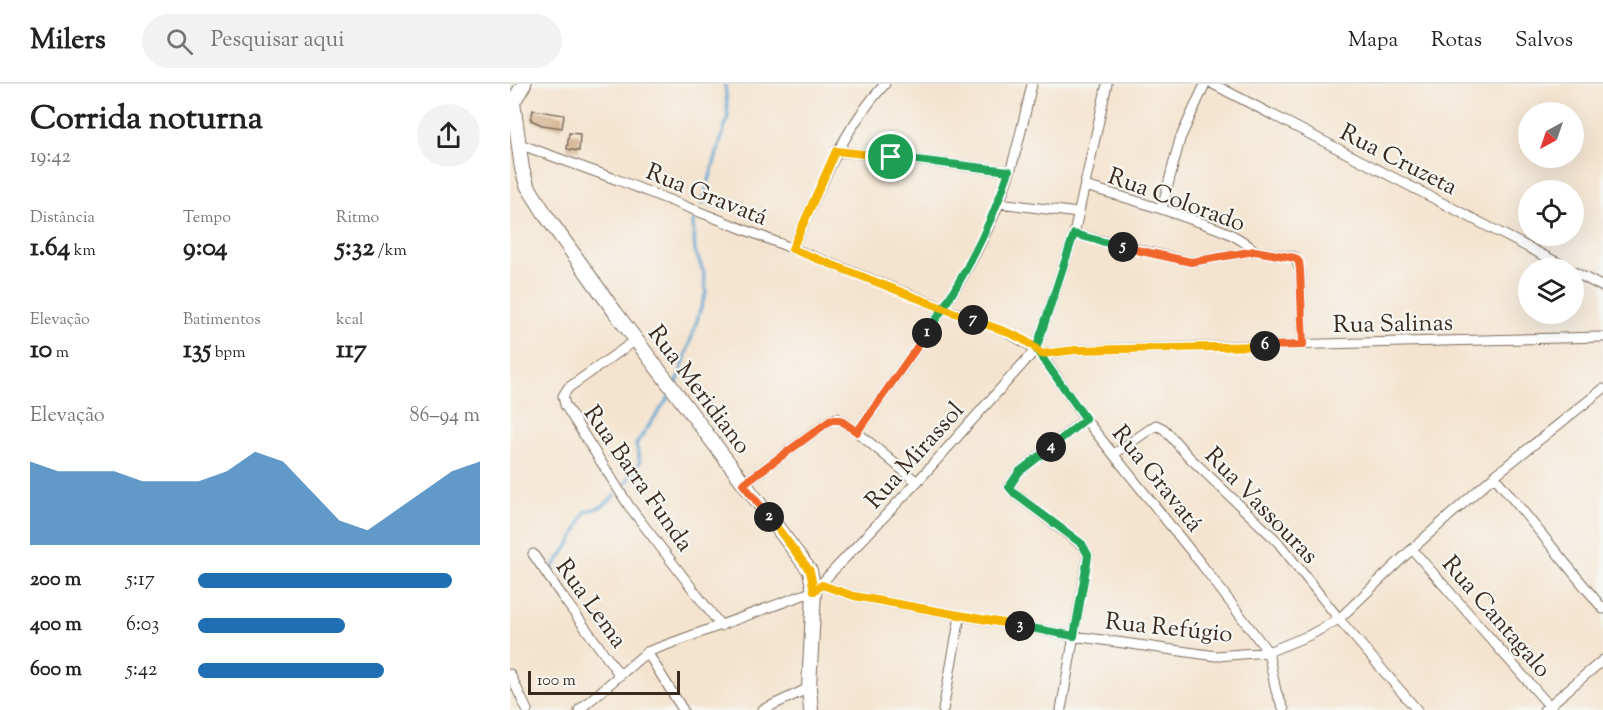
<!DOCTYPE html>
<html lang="pt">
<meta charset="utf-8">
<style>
:root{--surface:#fff;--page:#f2f2f2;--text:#222;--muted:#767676;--line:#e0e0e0;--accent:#1f6fb2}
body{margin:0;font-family:"Sorts Mill Goudy",serif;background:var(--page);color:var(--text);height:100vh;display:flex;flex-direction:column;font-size:22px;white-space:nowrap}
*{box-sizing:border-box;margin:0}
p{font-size:20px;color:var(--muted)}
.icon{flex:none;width:33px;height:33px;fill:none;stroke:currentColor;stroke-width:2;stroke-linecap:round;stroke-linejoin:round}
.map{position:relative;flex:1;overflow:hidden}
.sheet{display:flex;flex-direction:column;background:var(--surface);width:510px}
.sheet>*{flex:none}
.needle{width:39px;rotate:220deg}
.fabs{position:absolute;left:1008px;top:18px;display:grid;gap:12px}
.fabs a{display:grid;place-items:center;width:66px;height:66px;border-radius:50%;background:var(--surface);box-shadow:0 6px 24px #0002;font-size:30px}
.scale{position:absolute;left:18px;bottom:15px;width:152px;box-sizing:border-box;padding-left:6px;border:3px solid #3b2a1e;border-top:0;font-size:16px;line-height:21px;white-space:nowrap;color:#3b2a1e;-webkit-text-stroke:4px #f6f6f2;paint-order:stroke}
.pin{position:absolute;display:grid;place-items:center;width:51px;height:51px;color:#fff;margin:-26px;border:3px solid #fff;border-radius:50%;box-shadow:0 2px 6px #0007}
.km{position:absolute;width:30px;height:30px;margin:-15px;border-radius:50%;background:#222;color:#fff;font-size:16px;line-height:30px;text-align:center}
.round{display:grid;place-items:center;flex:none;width:63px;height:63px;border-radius:32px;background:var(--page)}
.summary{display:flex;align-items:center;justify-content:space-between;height:102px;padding:0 30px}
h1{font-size:33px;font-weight:700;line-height:45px}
.stats{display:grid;grid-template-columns:repeat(3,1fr);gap:9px;height:102px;padding:6px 30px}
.stats div{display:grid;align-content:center}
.stats b{font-size:26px;font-weight:700}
.stats small{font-size:16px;font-weight:400}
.stats p{font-size:16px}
.chart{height:168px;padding:12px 30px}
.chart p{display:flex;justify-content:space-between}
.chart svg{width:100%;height:108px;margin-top:6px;fill:var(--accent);opacity:.7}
ul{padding:0 30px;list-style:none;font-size:20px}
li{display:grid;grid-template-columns:96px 72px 1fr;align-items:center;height:45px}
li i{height:15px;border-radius:8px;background:var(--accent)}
header{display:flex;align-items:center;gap:36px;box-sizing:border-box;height:84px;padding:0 30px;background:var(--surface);border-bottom:2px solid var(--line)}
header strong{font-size:28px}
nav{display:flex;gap:33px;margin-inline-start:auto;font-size:21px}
.search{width:420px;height:54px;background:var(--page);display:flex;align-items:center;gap:15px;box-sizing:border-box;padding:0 21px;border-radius:33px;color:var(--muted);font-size:22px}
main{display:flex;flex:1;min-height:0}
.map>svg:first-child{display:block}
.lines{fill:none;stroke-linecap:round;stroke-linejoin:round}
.stream{stroke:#5aa3d1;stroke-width:3}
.building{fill:#d2ad87}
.street-casing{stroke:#7c6b5c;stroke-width:11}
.secondary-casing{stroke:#7c6b5c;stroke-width:16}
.street{stroke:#fff;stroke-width:9}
.secondary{stroke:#fff;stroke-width:14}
.split-1-casing{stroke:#fff;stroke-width:12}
.split-2-casing{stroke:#fff;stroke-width:12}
.split-3-casing{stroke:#fff;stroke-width:12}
.split-4-casing{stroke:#fff;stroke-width:12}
.split-5-casing{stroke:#fff;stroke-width:12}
.split-6-casing{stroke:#fff;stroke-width:12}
.split-7-casing{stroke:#fff;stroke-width:12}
.split-8-casing{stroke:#fff;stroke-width:12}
.split-1{stroke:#22a559;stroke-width:8}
.split-2{stroke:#f0652b;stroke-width:8}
.split-3{stroke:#f5b400;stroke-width:8}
.split-4{stroke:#22a559;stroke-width:8}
.split-5{stroke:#22a559;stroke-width:8}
.split-6{stroke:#f0652b;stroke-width:8}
.split-7{stroke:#f5b400;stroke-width:8}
.split-8{stroke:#f5b400;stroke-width:8}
.labels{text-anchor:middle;stroke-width:4.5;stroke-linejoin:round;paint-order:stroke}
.street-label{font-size:24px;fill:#3b2a1e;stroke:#f6f6f2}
</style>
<header>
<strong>Milers</strong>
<div class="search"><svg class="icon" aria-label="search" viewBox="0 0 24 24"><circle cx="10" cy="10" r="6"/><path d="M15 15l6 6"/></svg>Pesquisar aqui</div>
<nav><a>Mapa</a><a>Rotas</a><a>Salvos</a></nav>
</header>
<main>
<section class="sheet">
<div class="summary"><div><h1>Corrida noturna</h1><p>19:42</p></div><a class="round"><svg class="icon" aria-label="share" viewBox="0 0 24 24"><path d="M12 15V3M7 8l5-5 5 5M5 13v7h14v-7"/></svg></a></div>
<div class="stats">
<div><p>Distância</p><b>1.64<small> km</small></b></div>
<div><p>Tempo</p><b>9:04</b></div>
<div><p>Ritmo</p><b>5:32<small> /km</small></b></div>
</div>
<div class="stats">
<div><p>Elevação</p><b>10<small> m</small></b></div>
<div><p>Batimentos</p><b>135<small> bpm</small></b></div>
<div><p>kcal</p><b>117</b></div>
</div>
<div class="chart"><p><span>Elevação</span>86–94 m</p>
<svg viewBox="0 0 160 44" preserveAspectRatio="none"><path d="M0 44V10L10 14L20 14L30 14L40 18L50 18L60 18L70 14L80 6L90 10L100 22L110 34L120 38L130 30L140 22L150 14L160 10V44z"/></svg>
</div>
<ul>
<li><b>200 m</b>5:17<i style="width:90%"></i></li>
<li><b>400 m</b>6:03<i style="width:52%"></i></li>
<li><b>600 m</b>5:42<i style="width:66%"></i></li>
</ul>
</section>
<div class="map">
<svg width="1093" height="626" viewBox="0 0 1093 626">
<rect width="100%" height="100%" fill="#f6f6f2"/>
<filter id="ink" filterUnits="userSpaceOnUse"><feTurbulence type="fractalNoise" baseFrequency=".0167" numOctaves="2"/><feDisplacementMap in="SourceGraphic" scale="12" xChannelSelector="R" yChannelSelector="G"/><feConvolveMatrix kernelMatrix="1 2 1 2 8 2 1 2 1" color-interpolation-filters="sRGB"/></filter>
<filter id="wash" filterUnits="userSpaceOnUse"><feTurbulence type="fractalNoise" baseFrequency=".008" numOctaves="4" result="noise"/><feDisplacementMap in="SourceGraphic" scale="24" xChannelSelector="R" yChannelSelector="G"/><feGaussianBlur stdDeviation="1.35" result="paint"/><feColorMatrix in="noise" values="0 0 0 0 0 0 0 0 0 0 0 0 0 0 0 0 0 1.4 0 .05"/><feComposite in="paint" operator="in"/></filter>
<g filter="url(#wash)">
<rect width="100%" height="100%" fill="#f4e4cf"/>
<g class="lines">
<path class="stream" d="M192,120L218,32L215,0
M166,302L196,208L194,189L185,167L183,139L185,135
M115,400L130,378L126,360L161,310
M39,489L62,457L75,428L93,422L105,411"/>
</g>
<g id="blocks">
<path class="building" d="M23,26L54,31L52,44L32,41L21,36Z
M59,49L70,50L69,67L57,65Z"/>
</g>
</g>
<g filter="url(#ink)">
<use href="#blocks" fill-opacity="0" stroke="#7c6b5c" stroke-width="1.5"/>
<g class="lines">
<g class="street-casing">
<path id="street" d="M703,0L1058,184
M9,60L108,96L498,249L526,265L531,270L575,335L692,481L758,568L766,607L774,626
M326,67L499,87
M575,102C611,112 647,123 683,136C706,144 727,150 745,167
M489,119L568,129
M652,124L670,55L695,0
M564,150L681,178L745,167L785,173L790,186L793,261
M282,165C309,107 331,47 375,0
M1064,188L1093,203
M126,256L58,304L53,312L55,321L119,422L211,542
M531,270L566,266L1093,253
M347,348C397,277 457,200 489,119C504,81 513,39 522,0
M604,370L646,341L654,345L679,373L767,457L829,535L907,626
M984,392L1093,525
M233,400L311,343L321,336L327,334L347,348L407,398
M902,465L1043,626
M23,470L52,512L109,590
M312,501L344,512L564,552L706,572L758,568L800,551L829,535L902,465L984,392L1093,305
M137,568L173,626
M0,590L17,626
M69,626L137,568L304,507L407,398L526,265L564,150L597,0
M252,626L299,604
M433,626L450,532
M551,626L578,471L572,461L505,410L499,403L509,388L575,335
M1034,626L1093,576"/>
</g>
<g class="secondary-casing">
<path id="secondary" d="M14,0L3,18L12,85L17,101L37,133L105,228L300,487L304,507L299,604L301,626"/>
</g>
<use href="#street" class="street"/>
<use href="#secondary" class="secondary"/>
</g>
</g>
<g class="lines" filter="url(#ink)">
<g class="split-1-casing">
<path id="split-1" d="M381,73L499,87C480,145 451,199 417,249"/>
</g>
<g class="split-2-casing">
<path id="split-2" d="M259,433L233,400L321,336H330L347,348L417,249"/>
</g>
<g class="split-3-casing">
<path id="split-3" d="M259,433L300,487L304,507L312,501L344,512L510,542"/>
</g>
<g class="split-4-casing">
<path id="split-4" d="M510,542L564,552L577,479L578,471L572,460L505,410L499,403L509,388L541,363"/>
</g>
<g class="split-5-casing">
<path id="split-5" d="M541,363L576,335L526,265L564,150L613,163"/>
</g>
<g class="split-6-casing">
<path id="split-6" d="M613,163L681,178L745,167L785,174L789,178L790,186L793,261L755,262"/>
</g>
<g class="split-7-casing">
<path id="split-7" d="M463,236C485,244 516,252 531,270L566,266L755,262"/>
</g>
<g class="split-8-casing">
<path id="split-8" d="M381,73L326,67L282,165L463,236"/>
</g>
<use href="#split-1" class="split-1"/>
<use href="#split-2" class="split-2"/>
<use href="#split-3" class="split-3"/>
<use href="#split-4" class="split-4"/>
<use href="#split-5" class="split-5"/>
<use href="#split-6" class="split-6"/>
<use href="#split-7" class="split-7"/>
<use href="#split-8" class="split-8"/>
</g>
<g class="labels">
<g class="street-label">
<text transform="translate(889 75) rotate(27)" y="8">Rua Cruzeta</text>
<text transform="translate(197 110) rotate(22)" y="8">Rua Gravatá</text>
<text transform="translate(667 115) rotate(20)" y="8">Rua Colorado</text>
<text transform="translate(883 239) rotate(-1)" y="8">Rua Salinas</text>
<text transform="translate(190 305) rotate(53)" y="8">Rua Meridiano</text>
<text transform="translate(404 371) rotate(-48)" y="8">Rua Mirassol</text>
<text transform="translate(129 394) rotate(55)" y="8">Rua Barra Funda</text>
<text transform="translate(648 394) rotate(51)" y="8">Rua Gravatá</text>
<text transform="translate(752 421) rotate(46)" y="8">Rua Vassouras</text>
<text transform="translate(82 519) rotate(54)" y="8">Rua Lema</text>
<text transform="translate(987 532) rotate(49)" y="8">Rua Cantagalo</text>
<text transform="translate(659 543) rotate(6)" y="8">Rua Refúgio</text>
</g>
</g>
</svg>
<div class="fabs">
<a><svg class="needle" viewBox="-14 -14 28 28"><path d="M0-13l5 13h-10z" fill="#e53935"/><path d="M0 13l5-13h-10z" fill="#767676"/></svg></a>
<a><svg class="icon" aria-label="locate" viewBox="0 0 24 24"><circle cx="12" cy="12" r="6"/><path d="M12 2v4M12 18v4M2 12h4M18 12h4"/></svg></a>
<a><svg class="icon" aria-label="layers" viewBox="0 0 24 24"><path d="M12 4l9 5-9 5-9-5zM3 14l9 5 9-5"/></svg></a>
</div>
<div class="scale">100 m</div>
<div class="pin" style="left:381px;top:73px;background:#1e9e55"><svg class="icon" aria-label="arrive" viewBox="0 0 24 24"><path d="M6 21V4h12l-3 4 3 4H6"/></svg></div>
<b class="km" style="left:417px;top:249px">1</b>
<b class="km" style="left:259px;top:433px">2</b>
<b class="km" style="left:510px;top:542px">3</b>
<b class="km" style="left:541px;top:363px">4</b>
<b class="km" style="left:613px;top:163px">5</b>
<b class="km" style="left:755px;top:262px">6</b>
<b class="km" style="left:463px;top:236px">7</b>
</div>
</main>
